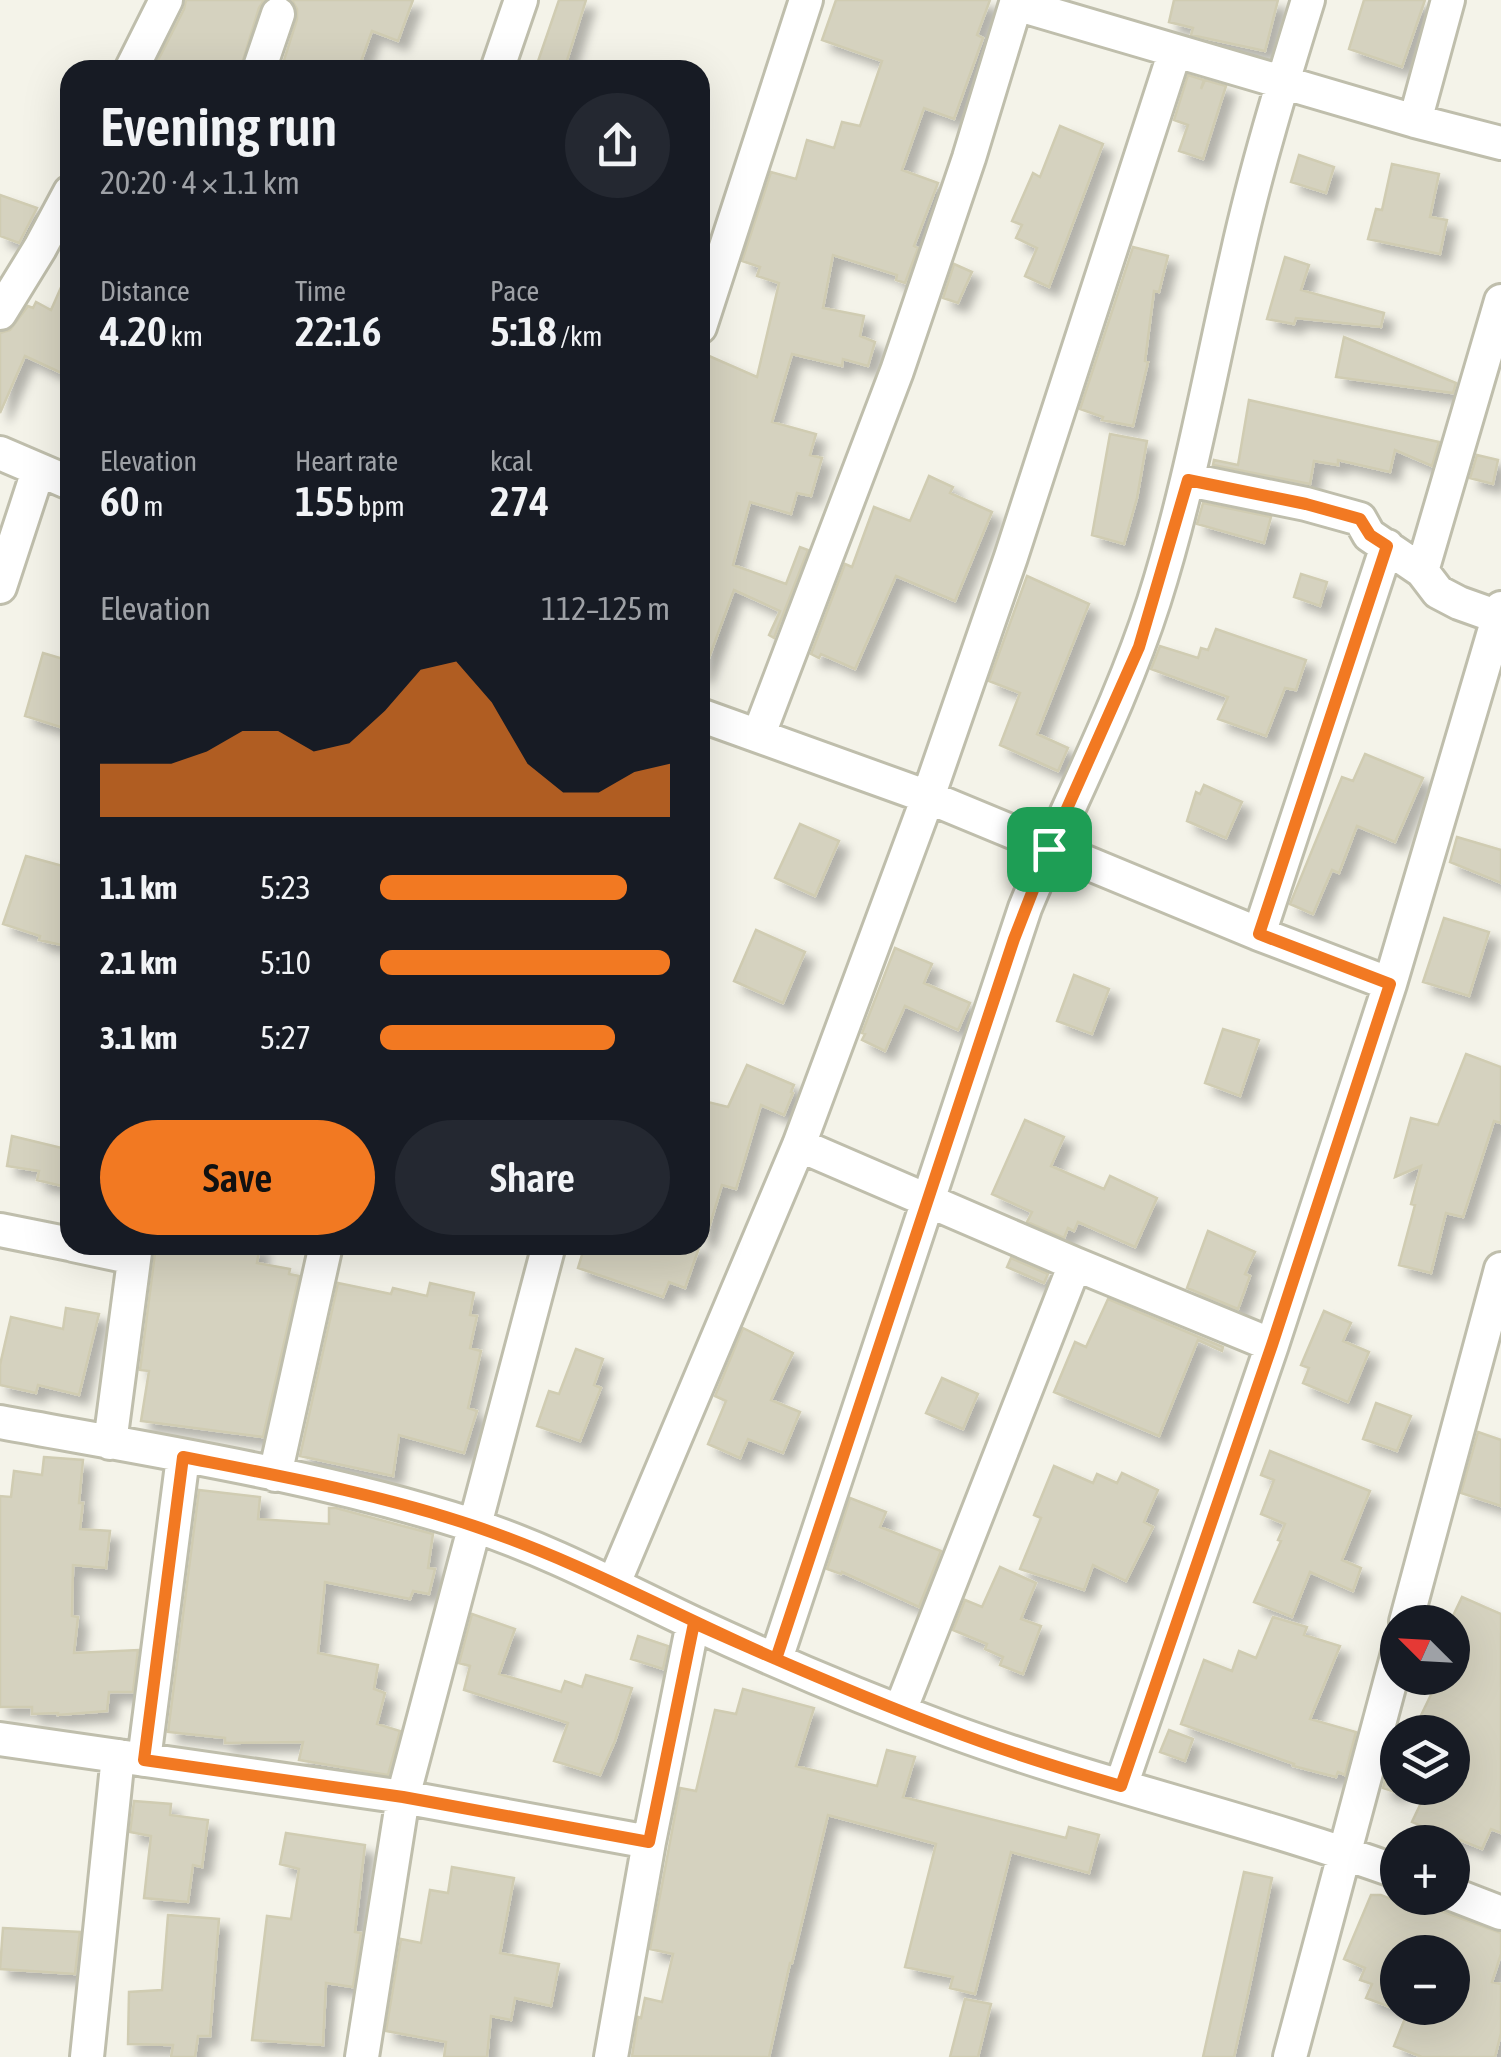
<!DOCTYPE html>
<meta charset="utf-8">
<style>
:root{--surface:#171b24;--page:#242831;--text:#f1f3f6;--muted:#9ea1a6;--accent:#f27922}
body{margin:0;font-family:"Asap Condensed",sans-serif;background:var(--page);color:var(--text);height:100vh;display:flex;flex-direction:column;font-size:38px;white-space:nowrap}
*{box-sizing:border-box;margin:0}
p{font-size:32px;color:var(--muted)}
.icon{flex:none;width:55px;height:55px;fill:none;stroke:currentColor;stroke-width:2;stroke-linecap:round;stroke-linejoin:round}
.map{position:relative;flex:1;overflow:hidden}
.sheet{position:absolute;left:60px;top:60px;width:650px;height:1195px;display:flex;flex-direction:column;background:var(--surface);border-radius:30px;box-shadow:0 10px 40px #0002}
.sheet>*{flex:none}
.needle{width:65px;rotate:294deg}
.controls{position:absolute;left:1380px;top:1605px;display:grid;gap:20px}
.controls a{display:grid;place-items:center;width:90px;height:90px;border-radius:50%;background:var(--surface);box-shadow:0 10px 40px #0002;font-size:50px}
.pin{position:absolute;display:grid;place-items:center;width:85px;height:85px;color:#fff;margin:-42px;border-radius:20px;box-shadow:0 5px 15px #0006}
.round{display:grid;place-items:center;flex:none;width:105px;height:105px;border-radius:52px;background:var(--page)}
.head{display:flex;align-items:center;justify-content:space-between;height:170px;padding:0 40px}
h1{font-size:55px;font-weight:600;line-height:75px}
.stats{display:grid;grid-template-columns:repeat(3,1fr);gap:15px;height:170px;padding:10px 40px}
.stats div{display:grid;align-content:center}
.stats b{font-size:42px;font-weight:600}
.stats small{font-size:28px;font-weight:400}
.stats p{font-size:28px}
.chart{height:280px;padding:20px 40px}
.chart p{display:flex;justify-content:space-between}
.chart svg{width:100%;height:180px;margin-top:10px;fill:var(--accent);opacity:.7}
.cta{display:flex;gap:20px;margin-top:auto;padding:20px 40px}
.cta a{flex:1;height:115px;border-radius:60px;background:var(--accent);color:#111;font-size:40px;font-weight:600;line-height:115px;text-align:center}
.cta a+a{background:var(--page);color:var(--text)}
ul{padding:0 40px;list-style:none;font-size:32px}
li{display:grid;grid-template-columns:160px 120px 1fr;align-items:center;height:75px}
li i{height:25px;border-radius:12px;background:var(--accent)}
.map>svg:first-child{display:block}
.building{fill:#d5d2bf;stroke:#d0ccb2;stroke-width:2.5;filter:url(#shadow)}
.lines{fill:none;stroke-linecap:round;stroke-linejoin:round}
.minor-casing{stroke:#bfbeac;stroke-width:38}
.minor{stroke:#fff;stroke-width:32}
.route-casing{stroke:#fff;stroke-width:20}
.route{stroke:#f27922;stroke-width:12}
</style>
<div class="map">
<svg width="1501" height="2057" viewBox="0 0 1501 2057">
<defs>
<filter id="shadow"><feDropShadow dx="9" dy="9" stdDeviation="5" flood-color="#0004"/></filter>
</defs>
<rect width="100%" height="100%" fill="#f4f3e9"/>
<path class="building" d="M186,0H264L259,8L240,70H153L184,9Z
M292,0H413L398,41L372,31L358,70H307L284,60L297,19V9Z
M559,0H586L564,70H535Z
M836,0H990L977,35L983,38L954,119L924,108L902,170L938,183L914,246L918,248L905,283L896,280L897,275L833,255L823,308L864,316L860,336L875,342L868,366L843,359L842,366L792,354L772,422L816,434L810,455L822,458L811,496L797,493L791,514L750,502L733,565L786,584L800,547L808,550L774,638L769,635L780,611L734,590L703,674L700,673V375L709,356L757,377L779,283L757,276L760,267L742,261L771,172L796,179L807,140L834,148L842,122L860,126L882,61L822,40Z
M1174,0H1278L1265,51L1191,35L1193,28L1169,22Z
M1364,0H1425L1402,67L1349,49Z
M1188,75L1204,80L1201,89L1205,80L1226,86L1203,159L1179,151L1188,125L1174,120Z
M1060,126L1103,144L1049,287L1025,276L1037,248L1016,238L1022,225L1012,221L1033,173L1040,177Z
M1299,155L1334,167L1326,193L1291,182Z
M1392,164L1439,174L1430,217L1447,220L1440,254L1368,239L1376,209L1382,210Z
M0,195L37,208L19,243L0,236Z
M1133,247L1168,256L1159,292L1154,291L1145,361L1148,362L1133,426L1102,420L1103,417L1080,409Z
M1285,257L1309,265L1301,290L1384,313L1381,327L1296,318L1294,324L1267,319Z
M954,264L972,272L958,303L943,298Z
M70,267V377L25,356L0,413V333L10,330L28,306L33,308L36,302L51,310Z
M1344,337L1456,383L1453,393L1336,377Z
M1249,400L1374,428L1439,442L1432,466L1395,450L1390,472L1338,460V465L1314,461L1310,484L1213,465L1214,460L1238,465Z
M1110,434L1147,441L1137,498L1124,544L1092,535Z
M1477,455L1498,460L1493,484L1470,478Z
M929,476L953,487L950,493L992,512L955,601L896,576L855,669L821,654L819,658L811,654L845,564L852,567L874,507L910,521Z
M1203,503L1271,517L1264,543L1197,524Z
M1301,574L1327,582L1320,606L1294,597Z
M1027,576L1089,604L1037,734L1068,748L1058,771L1000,745L1020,693L989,681Z
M1216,629L1306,660L1296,690L1285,688L1266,736L1218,719L1228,697L1151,669L1160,646L1198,658L1201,648L1208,650Z
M43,653L70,661V730L25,716Z
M1365,754L1423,778L1395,842L1357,826L1339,873L1332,870L1313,914L1290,904L1342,777L1353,781Z
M1204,785L1242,802L1226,838L1187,821L1196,792L1200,794Z
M800,824L839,841L815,896L775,878Z
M1457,837L1501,850V883L1450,862Z
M26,856L70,868V947L39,940L40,936L3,924Z
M1444,918L1489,932L1469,996L1423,982Z
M756,930L805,952L783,1003L734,981Z
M895,948L932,964L924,983L970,1003L958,1030L905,1006L885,1051L862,1040L865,1034L862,1033Z
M1074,975L1109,989L1092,1034L1057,1021Z
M1223,1029L1259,1040L1240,1096L1205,1083Z
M1466,1054L1501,1067V1123L1494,1121L1463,1217L1446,1213L1431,1273L1399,1265L1415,1205L1411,1204L1421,1166L1395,1177L1411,1118L1438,1125Z
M747,1065L794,1085L791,1092L793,1093L784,1115L761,1105L736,1189L722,1185L706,1238L700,1237V1100L728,1107Z
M1025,1120L1064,1137L1051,1166L1104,1189L1110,1176L1157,1198L1135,1247L1078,1222L1074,1231L1068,1228L1064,1238L1027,1222L1032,1212L992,1194Z
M12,1136L70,1150V1188L37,1180L39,1171L7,1166Z
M1208,1231L1255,1252L1245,1274L1250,1276L1238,1309L1187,1288Z
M156,1245H260L257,1263L290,1269L289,1274L299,1276L263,1437L141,1421L149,1371L140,1370Z
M585,1245H700L685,1288L669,1282L663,1297L578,1268Z
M1011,1258L1048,1274L1044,1283L1007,1267Z
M338,1283L391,1294L393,1288L427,1296L430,1283L474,1293L470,1315L477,1316L470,1348L481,1351L468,1408L477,1411L464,1453L399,1435L393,1476L300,1456Z
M1108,1299L1223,1347L1222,1351L1198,1340L1159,1436L1054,1392L1075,1342L1086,1347Z
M66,1308L99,1314L79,1395L38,1385L36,1393L0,1385V1365L11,1317L63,1329Z
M1324,1311L1351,1323L1343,1341L1369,1352L1348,1402L1303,1383L1309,1368L1301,1365Z
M743,1328L793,1353L771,1400L800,1412L783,1453L748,1439L740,1458L708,1444L726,1401L715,1396Z
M576,1349L603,1359L594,1385L601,1388L580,1441L537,1426L549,1391L559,1394Z
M942,1378L978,1394L963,1429L926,1413Z
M1376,1403L1411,1416L1397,1451L1363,1439Z
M1478,1432L1501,1440V1506L1461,1493Z
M1270,1451L1370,1491L1342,1560L1361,1568L1353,1591L1310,1572L1292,1617L1254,1602L1281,1541L1278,1540L1285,1524L1261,1514L1274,1480L1261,1475Z
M44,1457L83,1460L79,1503H83L80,1529L110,1531L106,1568L73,1565L72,1616L78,1617L74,1653L138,1650L133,1692H109L107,1711L58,1715V1713L32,1714V1707H0V1496L11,1497L14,1471L42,1475Z
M1054,1466L1093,1483L1097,1474L1117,1483L1122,1473L1158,1490L1144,1522L1153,1527L1126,1581L1093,1565L1084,1590L1020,1569L1041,1518L1034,1515Z
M199,1490L260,1497L258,1519L329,1524V1508H336L433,1534L428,1568L435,1569L429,1594L413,1591L410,1599L325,1582L318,1653L378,1665L374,1689L385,1693L377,1724L400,1731L388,1775L299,1760L303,1742L225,1743V1738L168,1732Z
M850,1498L886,1512L880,1527L941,1551L919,1607L842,1572L841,1574L827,1569Z
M1000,1567L1036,1583L1021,1619L1041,1626L1023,1674L1000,1665L1003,1657L985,1649L987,1644L953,1630L965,1600L982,1607Z
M1462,1597L1501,1614V1833L1491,1829L1482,1849L1460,1840L1459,1843L1412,1822L1428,1788H1452V1732H1413L1439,1678H1452V1618Z
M472,1614L515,1629L499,1674L561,1692L565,1681L582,1687L586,1675L632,1688L615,1741L600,1775L554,1761L568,1723L464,1690L470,1666L459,1663Z
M1273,1617L1307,1627L1304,1635L1340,1646L1310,1719L1356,1732L1345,1775L1338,1772L1336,1777L1293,1766L1294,1764L1181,1724L1204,1660L1232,1671L1239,1651L1256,1658Z
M638,1636L668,1646L663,1669L631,1659Z
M743,1689L814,1708L796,1766L877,1786L887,1750L915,1757L903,1797L1066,1838L1069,1827L1099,1835L1089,1873L1011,1852L975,1994L950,1988L953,1977L905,1967L936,1844L828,1815L792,1963H790L769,2057L632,2056L638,2017L641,2018L645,1998L662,2002L673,1954L650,1949L680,1788L696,1791L715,1710L736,1714Z
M1169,1730L1193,1739L1185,1761L1160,1752Z
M1395,1742L1398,1743V1793L1383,1788Z
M134,1801L171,1804L170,1815L208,1820L202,1867L193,1865L188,1902L144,1898L151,1836L130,1832Z
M286,1833L365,1845L355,1932L361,1933L353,1987L326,1983L323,2045L252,2040L267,1916L291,1919L299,1869L280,1864Z
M452,1867L514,1878L500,1953L559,1964L551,2006L515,1998L511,2020L491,2016L487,2057H444L446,2042L386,2031L401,1939L421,1943L430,1890L448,1893Z
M1244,1872L1272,1878L1251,1980L1234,2057H1203Z
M1371,1895H1381L1408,1906L1411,1900L1501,1933V1954L1492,1982L1501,1984V2033L1495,2057H1422L1394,2046L1409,2008H1452V1952H1398V2010L1366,1998L1372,1984L1360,1980L1365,1968L1344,1959Z
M168,1915L219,1919L210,2036H198L195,2057H171L173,2045L128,2044L129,1992L162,1990Z
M3,1928L80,1932L75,1974L0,1969Z
M965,1999L991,2004L978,2057H950Z"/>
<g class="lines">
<g class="minor-casing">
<path id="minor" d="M1016,4L1415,121L1501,143
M131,70L166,0
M259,70L278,14
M497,70L521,0
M1415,121L1448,0
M0,313L40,248L70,192
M700,327L806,0
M0,453L70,483
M1189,480L1306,504L1360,519L1369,535L1422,571L1438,592L1459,603L1501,618
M1422,571L1501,301
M0,587L38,471
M700,715L928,797L1259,934L1390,984
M759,734L897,371L969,158L1017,0
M1259,934L1387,546
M799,1145L1075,1264L1272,1345
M0,1230L70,1244
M73,1245L134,1258
M0,1422C158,1451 319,1476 472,1525C549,1550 621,1589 693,1623C777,1662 864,1699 951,1731C1098,1785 1251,1819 1398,1872
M110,1443L136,1245
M275,1475L326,1245
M614,1583L799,1145L928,797L1011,557L1175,51
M1406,1622L1501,1269
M776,1659L1025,908C1067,806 1120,707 1154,601C1190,488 1210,371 1237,255C1256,169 1282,84 1308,0
M900,1711L1075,1264
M0,1739L403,1797L649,1842
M144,1760L183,1457
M1121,1786L1272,1345L1390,984L1501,608
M1452,1894L1501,1913
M87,2057L118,1756
M362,2057L403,1797L549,1245
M611,2057L649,1842L693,1623
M1290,2057L1398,1653"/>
</g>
<use href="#minor" class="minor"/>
</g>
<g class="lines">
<g class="route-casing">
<path id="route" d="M1049,849L1014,939L776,1659C676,1615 578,1561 474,1526C380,1494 280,1476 183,1457L144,1760L403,1797L649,1842L694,1623C777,1660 861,1697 947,1729C1004,1751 1062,1769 1121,1786L1272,1345L1390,984L1259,934L1387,546L1370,535L1360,519L1306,504L1188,480L1139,647L1049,849"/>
</g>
<use href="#route" class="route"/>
</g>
</svg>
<div class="controls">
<a><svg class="needle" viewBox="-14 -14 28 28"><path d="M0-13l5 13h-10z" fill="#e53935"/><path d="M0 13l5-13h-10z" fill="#9ea1a6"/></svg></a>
<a><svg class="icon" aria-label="layers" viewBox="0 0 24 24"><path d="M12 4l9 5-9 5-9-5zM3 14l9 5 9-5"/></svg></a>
<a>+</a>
<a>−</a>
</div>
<div class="pin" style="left:1049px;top:849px;background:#1e9e55"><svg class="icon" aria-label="arrive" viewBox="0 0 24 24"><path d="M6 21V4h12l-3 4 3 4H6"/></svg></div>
<section class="sheet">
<div class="head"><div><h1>Evening run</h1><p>20:20 · 4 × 1.1 km</p></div><a class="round"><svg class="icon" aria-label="share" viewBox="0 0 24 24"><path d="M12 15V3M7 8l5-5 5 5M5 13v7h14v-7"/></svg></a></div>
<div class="stats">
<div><p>Distance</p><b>4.20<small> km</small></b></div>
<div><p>Time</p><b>22:16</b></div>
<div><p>Pace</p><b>5:18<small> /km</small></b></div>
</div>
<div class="stats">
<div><p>Elevation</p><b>60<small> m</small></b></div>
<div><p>Heart rate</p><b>155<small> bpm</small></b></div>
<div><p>kcal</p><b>274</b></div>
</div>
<div class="chart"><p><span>Elevation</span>112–125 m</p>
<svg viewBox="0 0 160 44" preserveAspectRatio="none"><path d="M0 44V31L10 31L20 31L30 28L40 23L50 23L60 28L70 26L80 18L90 8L100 6L110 16L120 31L130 38L140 38L150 33L160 31V44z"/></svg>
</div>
<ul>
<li><b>1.1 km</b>5:23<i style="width:85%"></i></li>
<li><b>2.1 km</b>5:10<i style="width:100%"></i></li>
<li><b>3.1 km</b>5:27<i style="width:81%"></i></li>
</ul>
<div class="cta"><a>Save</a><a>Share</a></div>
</section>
</div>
